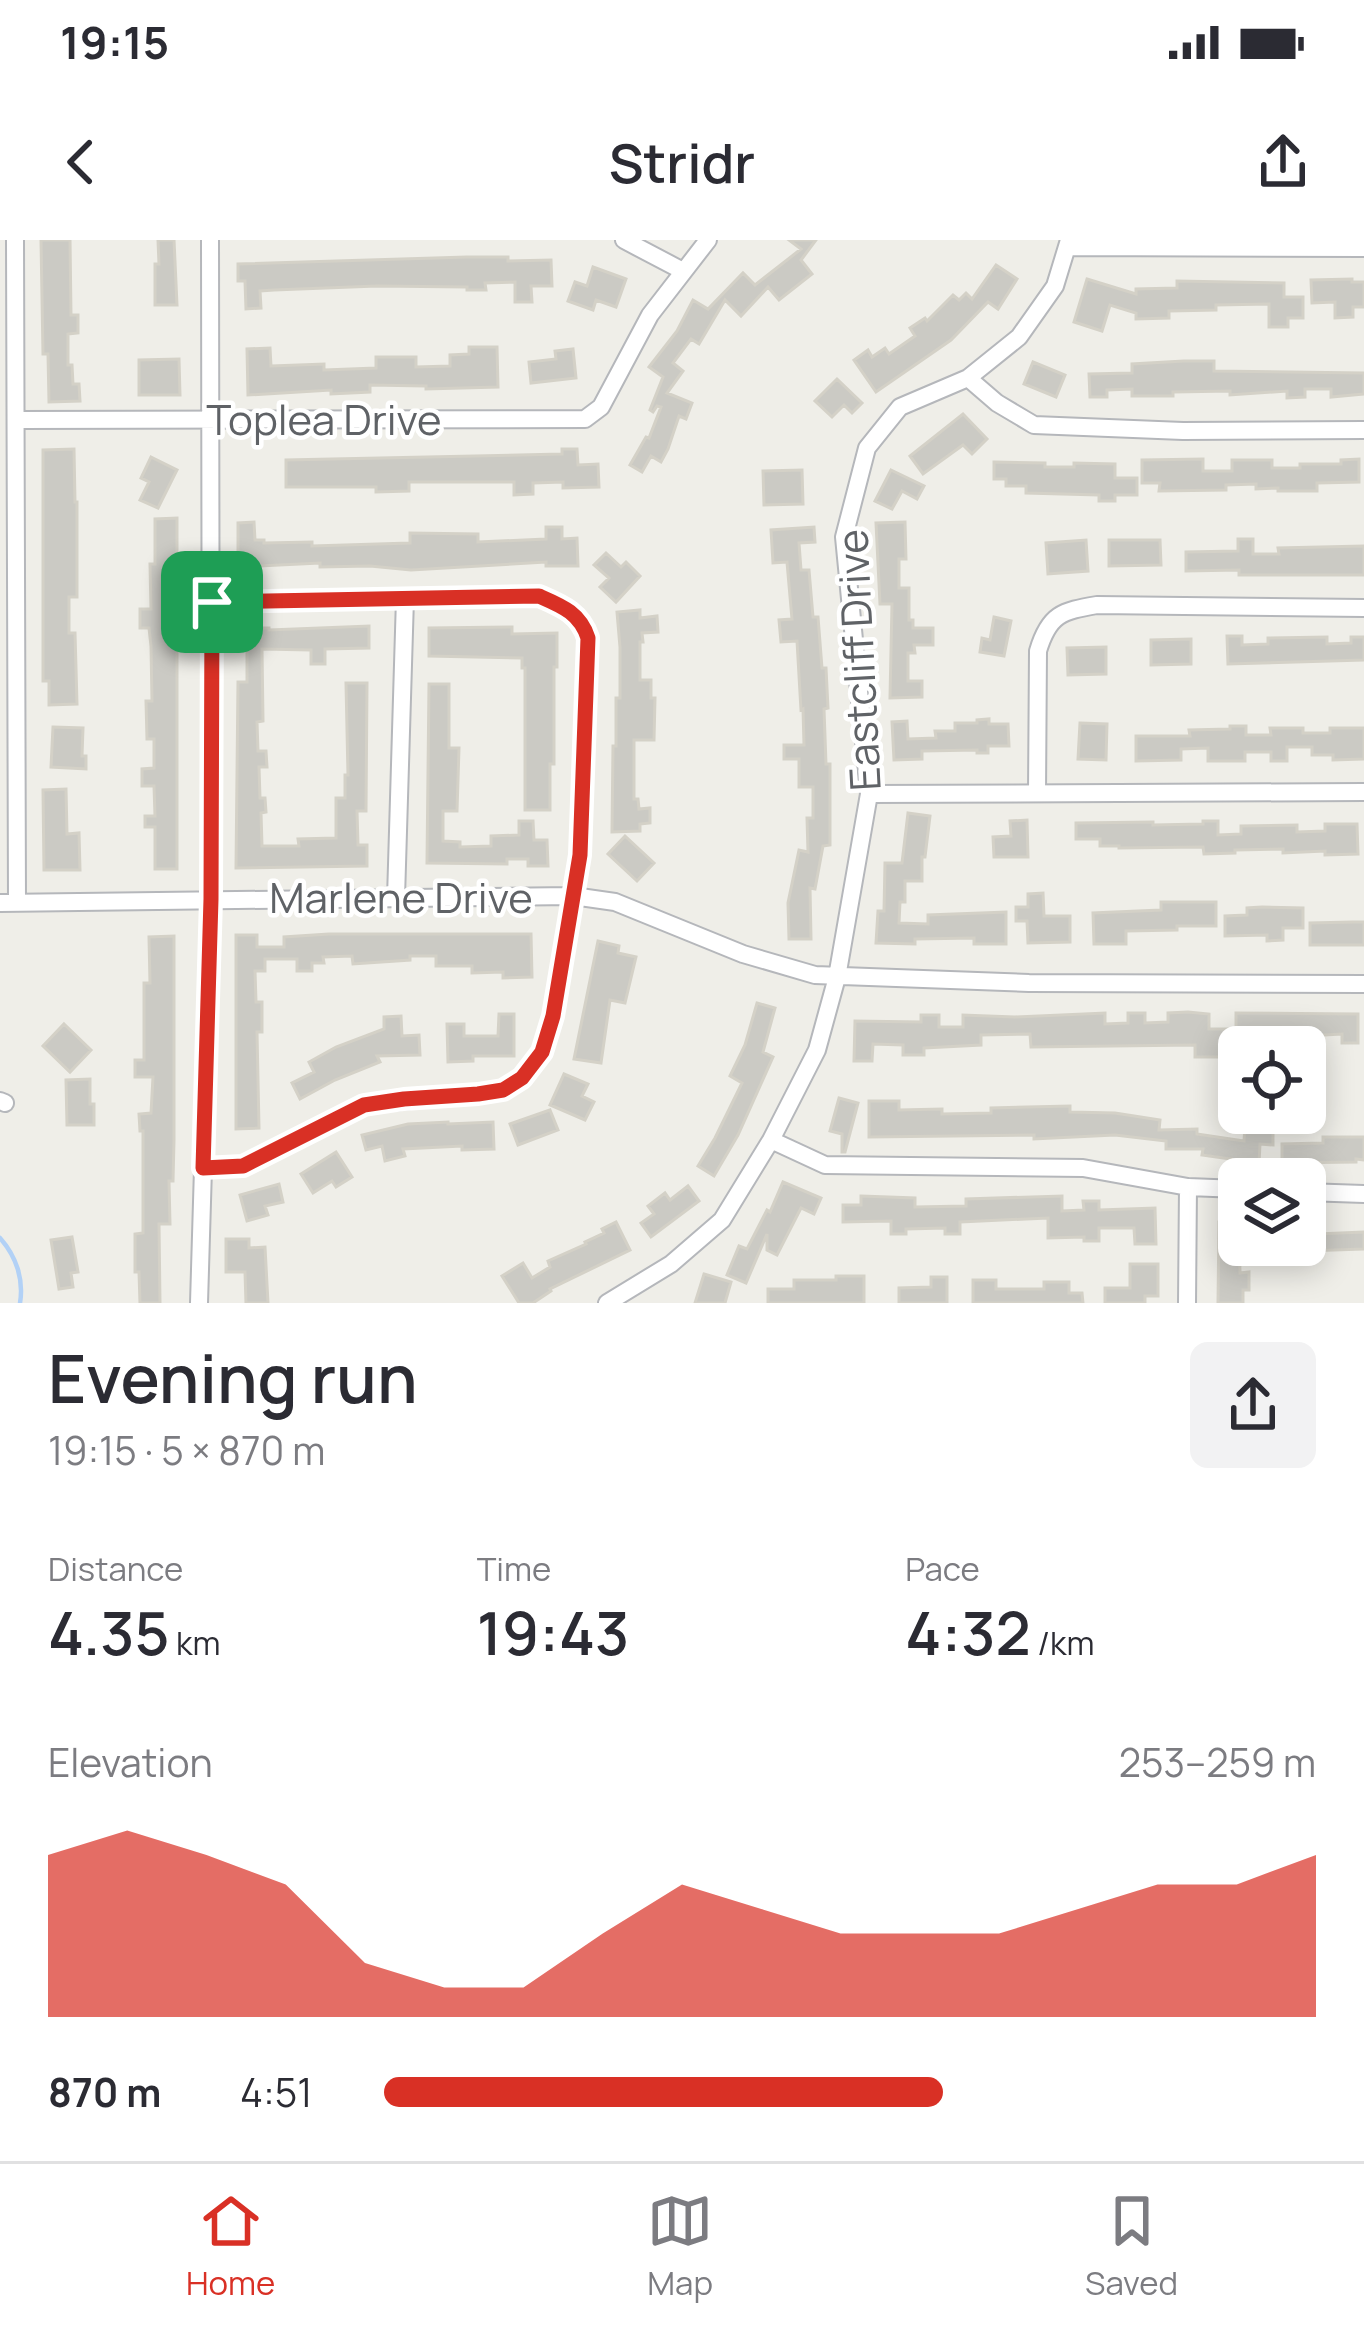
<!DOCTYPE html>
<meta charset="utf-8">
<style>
:root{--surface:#fff;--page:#f2f2f3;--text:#2b2b33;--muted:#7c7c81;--line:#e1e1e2;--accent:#d93025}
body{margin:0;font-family:Manrope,sans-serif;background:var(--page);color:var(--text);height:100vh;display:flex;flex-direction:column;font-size:45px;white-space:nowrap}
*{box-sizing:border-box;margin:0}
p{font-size:39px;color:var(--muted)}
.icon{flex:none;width:66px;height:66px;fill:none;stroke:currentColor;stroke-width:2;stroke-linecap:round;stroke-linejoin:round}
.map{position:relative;height:1063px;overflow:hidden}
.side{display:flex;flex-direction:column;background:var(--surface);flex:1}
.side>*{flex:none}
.controls{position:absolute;left:1218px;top:786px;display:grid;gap:24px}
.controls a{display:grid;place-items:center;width:108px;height:108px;border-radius:18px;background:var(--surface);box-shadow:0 6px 30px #0003;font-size:60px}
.pin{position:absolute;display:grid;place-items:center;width:102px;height:102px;color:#fff;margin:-51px;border-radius:24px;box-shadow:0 6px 18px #0006}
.round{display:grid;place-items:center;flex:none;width:126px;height:126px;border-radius:18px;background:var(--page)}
.overview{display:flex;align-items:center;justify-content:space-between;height:204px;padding:0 48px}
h1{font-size:66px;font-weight:600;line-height:90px}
.metrics{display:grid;grid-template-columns:repeat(3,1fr);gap:18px;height:204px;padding:12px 48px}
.metrics div{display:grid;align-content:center}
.metrics b{font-size:60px;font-weight:600}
.metrics small{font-size:33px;font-weight:400}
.metrics p{font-size:33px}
.chart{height:336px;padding:24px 48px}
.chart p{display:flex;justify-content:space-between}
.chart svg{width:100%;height:216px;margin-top:12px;fill:var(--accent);opacity:.7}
ul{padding:0 48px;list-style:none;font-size:39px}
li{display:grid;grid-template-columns:192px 144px 1fr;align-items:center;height:90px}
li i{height:30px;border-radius:15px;background:var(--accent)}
.status{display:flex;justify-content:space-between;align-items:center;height:84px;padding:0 60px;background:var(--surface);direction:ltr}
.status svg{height:33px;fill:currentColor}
header{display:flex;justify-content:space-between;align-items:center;height:156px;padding:0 48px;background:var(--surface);font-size:54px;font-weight:600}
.tabs{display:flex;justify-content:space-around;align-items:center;height:168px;border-top:3px solid var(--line);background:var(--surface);font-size:33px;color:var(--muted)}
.tabs a{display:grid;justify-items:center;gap:6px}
.tabs .selected{color:var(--accent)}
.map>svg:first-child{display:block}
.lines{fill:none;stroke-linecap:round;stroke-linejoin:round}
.stream{stroke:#b2d1f6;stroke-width:4.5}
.building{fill:#cbcac4;stroke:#d4d1c7;stroke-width:3}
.minor-casing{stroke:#b5b7bb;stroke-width:20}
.minor{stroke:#fff;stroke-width:16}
.route-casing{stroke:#fff;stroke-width:24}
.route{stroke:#d93025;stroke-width:15}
.labels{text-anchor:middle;stroke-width:9;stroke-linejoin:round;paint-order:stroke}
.street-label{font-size:42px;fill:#5f6266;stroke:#fff}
</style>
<div class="status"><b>19:15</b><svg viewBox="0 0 49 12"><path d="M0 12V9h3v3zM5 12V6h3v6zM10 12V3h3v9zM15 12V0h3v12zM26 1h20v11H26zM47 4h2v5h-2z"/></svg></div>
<header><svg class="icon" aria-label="back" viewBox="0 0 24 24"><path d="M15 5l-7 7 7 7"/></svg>Stridr<svg class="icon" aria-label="share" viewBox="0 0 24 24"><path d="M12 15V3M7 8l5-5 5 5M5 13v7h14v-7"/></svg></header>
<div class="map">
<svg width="1364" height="1063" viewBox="0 0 1364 1063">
<rect width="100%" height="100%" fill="#efeee8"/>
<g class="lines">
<path class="stream" d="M0,998C16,1016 24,1039 20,1063"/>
</g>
<path class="building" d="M41,0H70L71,75H78V93L68,94V125H72L73,144H79L80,161L49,162L48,114H43Z
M158,0H174L177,65H155V24H159Z
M789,0H816L801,20L812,34L779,60L768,47L741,76L725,60L699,104L691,99L673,123L683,131L667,153L692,163L686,179L679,176L668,209L661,222L651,216L642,232L630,225L646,197L649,198L661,167L657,166L653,172L650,170L663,137L649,127L677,91L693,60L708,69L743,33L755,45L801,9Z
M467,17H508V21L551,20L552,46H531L532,62H515V42L485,43L486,50H467V47L377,46L274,50L260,51L261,68L246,69L245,41H238V24Z
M996,25L1017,39L998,69L988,62L951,100L876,152L854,120L868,110L872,117L885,108L889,114L915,96L910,88L925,78L927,81L953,55L959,60L966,53L972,59Z
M593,27L626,39L616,67L596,60L593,70L568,61L575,42L587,46Z
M1087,39L1136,54V49L1177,48V41L1284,43V57H1303V78H1288V87H1269V64L1216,65V70L1169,71V78L1136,79V73L1110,65L1102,91L1074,82Z
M1352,39V42H1364V67H1353V77L1335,78V62L1312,63L1311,40Z
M469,107H497L498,147L426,149V146L370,145V152L331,154V150L248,155L247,109L270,108L271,126L324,124V130L376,128V117H416V127L450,126V115L469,114Z
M573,109L576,138L531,143L529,122L556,119L555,111Z
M179,119L180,155H139V120Z
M1184,121H1214V131L1364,133V154L1331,157V149H1305V157L1287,158V151L1230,155V151L1173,152V156H1132V149L1107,150V157H1090L1089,134L1132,133V124Z
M1033,122L1065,135L1056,157L1024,144Z
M837,139L862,163L852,173L844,165L832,177L815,161Z
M963,174L987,199L972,214L963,205L923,234L910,216Z
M74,209L75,262H77V357H69V393H75L77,464L49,465V441H43V210Z
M562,209H577L578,225L598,224L599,247L563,248V242L533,243V254L514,255V242H409V251L376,252V247H286V220L562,214Z
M151,217L177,230L158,268L140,260L149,242L141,238Z
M1203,219V231H1232V220H1272V228H1300V224H1341V220L1359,219V242L1317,243V251H1278V248L1256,249V244L1226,245V250L1159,251L1160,243H1142V220Z
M994,222L1045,223V227H1074V223L1115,224V238H1137V255H1115V261H1099V255L1026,253V246H1006V239H994Z
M802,230L803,264L764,265L763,231Z
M891,230L924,246L917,259L902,251L892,269L875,261Z
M177,278V629H155V587H145V576H155L154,546H142V529L154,528V499H147L146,461H152L151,406L149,388H140V369H151L150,324H155V279Z
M254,282L255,300H264V303L312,302V306L410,303V293L478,294V302L546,299V287H562V299L577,298L578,326H546V322L411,330L370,326L320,327V323L238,327V283Z
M905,282L906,319H899V348H909V380H913V388H933V405H914L915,413H908V441H922V457L890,458L892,364H880L876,283Z
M814,287L815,302L799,303L801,330H809L813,377H818L822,428H826L828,468L824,469L826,524H830V605L823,606L815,649L810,648L811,699H789L788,663L799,610L808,612L807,578H813V547H799V519H784V505H804L803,469L801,470L797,401L781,402L779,380L792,379L787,322L773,323L771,290Z
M1238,299H1253V314H1279L1278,308L1364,306V335H1239V330L1186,331V312L1238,311Z
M1086,300L1088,331L1048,334L1046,303Z
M1109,300H1160L1161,325L1109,326Z
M606,313L621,327L626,322L640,336L616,362L600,347L609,338L594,325Z
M640,370V378L657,376L658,392L642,393L643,402H640V440H651V458H655L654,500H634V559H638L639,569L650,568V583L640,584V591L612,592L613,506H616V458H620V407L617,372Z
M994,377L1011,381L1004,416L980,412L982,398L990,400Z
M369,386V408L325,409V424H311V410L262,409L263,481L257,482L258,511H266L267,527H259L260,558H265L266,572L261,573L262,606H299L298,599L336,598V558H345V535H348L346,443H367L366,571H357L358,605H367V626L236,628L238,442H247V409L237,410V388H269V390Z
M512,387V394L557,393V427H554V524H550V570H525V428H522V418L429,416V388Z
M1227,396H1242V405L1268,404V398L1327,397V404L1351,403V397H1364V420L1228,424Z
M1191,399V424L1151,425V400Z
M1106,407V434L1068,435L1067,408Z
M429,444H449V508H459L457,571H443V601L460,602V607L491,606V596L519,595V581H533L534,600H547L548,626H528V619H507V624L427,623Z
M989,479V484H1008L1009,506H988V513H977V510L922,511V519L894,520L892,482L907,481L908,499L936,498L935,491H955V483H977V480Z
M1080,483L1107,484L1106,520L1078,519Z
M1230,486H1246V495H1271L1270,488H1303V493H1330V488H1364V519L1333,520V515H1312V507H1287V521H1271V512H1245V521H1208V508L1181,509V520L1136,521V496H1190L1189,490L1230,489Z
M53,487L83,488L82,516H86V529L51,527Z
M66,549L67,594L79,593L80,630H44L43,550Z
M908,573L930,576L925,617H922V641H905V662H900L899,683L928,684V675L1006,672V704H974V698L915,699V704L876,703L878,671H884L885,623H902Z
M1027,580L1028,617H994L993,597L1011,596L1010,581Z
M1203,581H1218V595L1241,594V586L1297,585V592L1325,591V584H1357L1358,614L1325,615V611L1283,613V609L1235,610V613L1204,614L1203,607L1119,608V606H1100V599H1076V583L1153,582V585L1203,584Z
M625,596L654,623L637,641L608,614Z
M1043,653L1044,676H1070V702L1028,703L1027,681H1016V667H1028V654Z
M1161,662H1216V686H1177V690L1126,691V704H1094L1093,673L1161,670Z
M1262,667L1303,668V688H1283V700L1267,701V695L1225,696V676L1247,675V668Z
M1353,682H1364V705H1310V683Z
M329,694H531L532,737L503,738V732L472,733V726H436V716H410V720L353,724L352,716L323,717L324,723H312V731H297V719H265V731H255L256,762H262V792H257L259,888L236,889V695H257V707H284V697Z
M174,696V900L173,941H169L170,984H159L160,1063H140L139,1032H135V994L143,993V891H140L139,874L151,873L153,837H135V820H144V743H150L149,697Z
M598,701L619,706L618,713L636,717L625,763L610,760L601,823L574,819Z
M757,763L775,768L763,812L773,817L738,895L714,936L698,926L715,898L742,843L730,836L745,805Z
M1188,772L1209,774V789H1236V773L1358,774V803H1342V794L1270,798V801L1227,802V817H1195V805L1031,807L1030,794L981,795V805L924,808V815H903V805L873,804L872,821H854L855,781L921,782V775H939V787H963V775L1015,777L1105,773V784L1128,783V773H1145V783L1168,782V773Z
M499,774H514V816H473V821L448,822L447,784H464V796H498Z
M401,776L402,796L419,795L420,815L377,816L380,822L335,840L300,859L292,843L314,832L309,822L336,807L384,789V777Z
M64,784L91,810L70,832L43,806Z
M564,834L588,844L582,856L594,862L585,880L550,865Z
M90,839V864H94V885H67L66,840Z
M839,858L858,863L845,912H842V894L830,891Z
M869,861H899V870L942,869V874L991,873V868L1070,866V872L1115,873L1160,880L1159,890L1197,889V894L1244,901L1245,886L1273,888V905L1260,904L1259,923L1202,915L1203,909H1166V901L1115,895L1034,899V895L869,897Z
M550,870L558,890L518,905L510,884Z
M448,882V884L493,882L494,909L462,910V906L403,909L405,916L385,921L382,906L366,910L362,895L408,884Z
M1323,897H1364V920L1356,919V922L1282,923V904L1323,903Z
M336,912L352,937L336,947L332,941L313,953L301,934Z
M783,942L821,958L814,974L801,968L777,1015L767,1010V994L746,1043L727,1035L739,1006L747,1009L767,970L770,972Z
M279,944L283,962L265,966L268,975L247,981L240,955Z
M688,946L699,961L651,997L641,983L654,974L648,966L665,953L670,960Z
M861,956L915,958V967L966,966V959L1062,956V971L1084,970L1083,961H1099V970L1155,968L1156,1004H1135L1134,988H1099V1001H1084V997L1048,998V978L960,982V994H945V988L906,989V994H891V981L843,982V965H861Z
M1239,981L1240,1033L1249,1032V1050H1243V1063H1218L1219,982Z
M616,982L630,1010L550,1049L551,1051L533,1063H519L502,1036L523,1023L532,1038L550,1027L548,1021L586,1004L585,1002L604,993L602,989Z
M1305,985H1317V994L1364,992V1009L1305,1011Z
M72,997L78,1032L71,1033L73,1047L59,1049L51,1000Z
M226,999H249V1008L265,1007L268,1063H246L245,1032H226Z
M1130,1024H1158V1056H1145V1063H1105V1048H1130Z
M704,1034L731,1042L725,1063H695Z
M836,1036H864V1063H768V1049H794V1040H836Z
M931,1037H947V1063H899V1048L931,1047Z
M973,1040H996V1049H1044V1042H1069V1053H1082L1083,1063H973Z"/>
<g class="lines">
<g class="minor-casing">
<path id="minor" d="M15,0L17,663
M624,0L683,31
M1068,7L1364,8
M968,138L997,163L1034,185L1183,191L1364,190
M17,180L585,179L601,167L650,75L708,0
M1037,553L1038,411C1049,374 1062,371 1097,365L1364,368
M869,554L1364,552
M396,658L405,358
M0,663L573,656L615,662L743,714L815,735L1029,743L1364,744
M0,861L5,863
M771,900L825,925L1083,928L1188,947L1239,949
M203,928L243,926L364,865L503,850L522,838L542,812L553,776L580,615L588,398C580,373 562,366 539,356L211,362
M1305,952L1364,954
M199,1063L211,659L210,0
M607,1063L671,1024L722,980L771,900L817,810L837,737L869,554L844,297L867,208L900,167L968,138L1019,97L1055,46L1069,0
M1187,1063L1188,947"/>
</g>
<use href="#minor" class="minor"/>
</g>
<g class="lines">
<g class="route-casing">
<path id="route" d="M539,356C562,366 580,373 588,398L580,615L553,776L542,812L522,838L503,850L478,854L404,859L364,865L243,926L203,928L211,659L212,362Z"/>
</g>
<use href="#route" class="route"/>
</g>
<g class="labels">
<g class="street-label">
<text x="324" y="195">Toplea Drive</text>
<text transform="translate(859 420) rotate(-93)" y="15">Eastcliff Drive</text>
<text x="401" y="673">Marlene Drive</text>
</g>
</g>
</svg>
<div class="controls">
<a><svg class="icon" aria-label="locate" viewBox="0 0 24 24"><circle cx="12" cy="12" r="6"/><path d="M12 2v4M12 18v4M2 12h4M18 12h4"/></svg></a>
<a><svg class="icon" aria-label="layers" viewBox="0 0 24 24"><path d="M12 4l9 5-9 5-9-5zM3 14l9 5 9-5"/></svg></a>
</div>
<div class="pin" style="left:212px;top:362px;background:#1e9e55"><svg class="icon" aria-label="arrive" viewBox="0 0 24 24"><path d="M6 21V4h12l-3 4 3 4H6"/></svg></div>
</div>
<section class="side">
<div class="overview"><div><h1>Evening run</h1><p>19:15 · 5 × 870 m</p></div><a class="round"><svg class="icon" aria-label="share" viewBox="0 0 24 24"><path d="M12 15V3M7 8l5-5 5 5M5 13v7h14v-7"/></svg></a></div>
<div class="metrics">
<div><p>Distance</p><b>4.35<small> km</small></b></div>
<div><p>Time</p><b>19:43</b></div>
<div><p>Pace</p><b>4:32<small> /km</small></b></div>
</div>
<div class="chart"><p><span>Elevation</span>253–259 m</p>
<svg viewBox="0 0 160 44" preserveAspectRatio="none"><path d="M0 44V11L10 6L20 11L30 17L40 33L50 38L60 38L70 27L80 17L90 22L100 27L110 27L120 27L130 22L140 17L150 17L160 11V44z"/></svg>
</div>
<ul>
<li><b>870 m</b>4:51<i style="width:60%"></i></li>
</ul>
</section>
<nav class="tabs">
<a class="selected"><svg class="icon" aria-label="home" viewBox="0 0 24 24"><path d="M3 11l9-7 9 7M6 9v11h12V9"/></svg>Home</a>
<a><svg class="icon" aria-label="map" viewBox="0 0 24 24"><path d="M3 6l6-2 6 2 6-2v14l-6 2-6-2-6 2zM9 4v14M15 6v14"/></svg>Map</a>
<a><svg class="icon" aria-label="saved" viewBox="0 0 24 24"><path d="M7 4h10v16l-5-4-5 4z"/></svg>Saved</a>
</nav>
